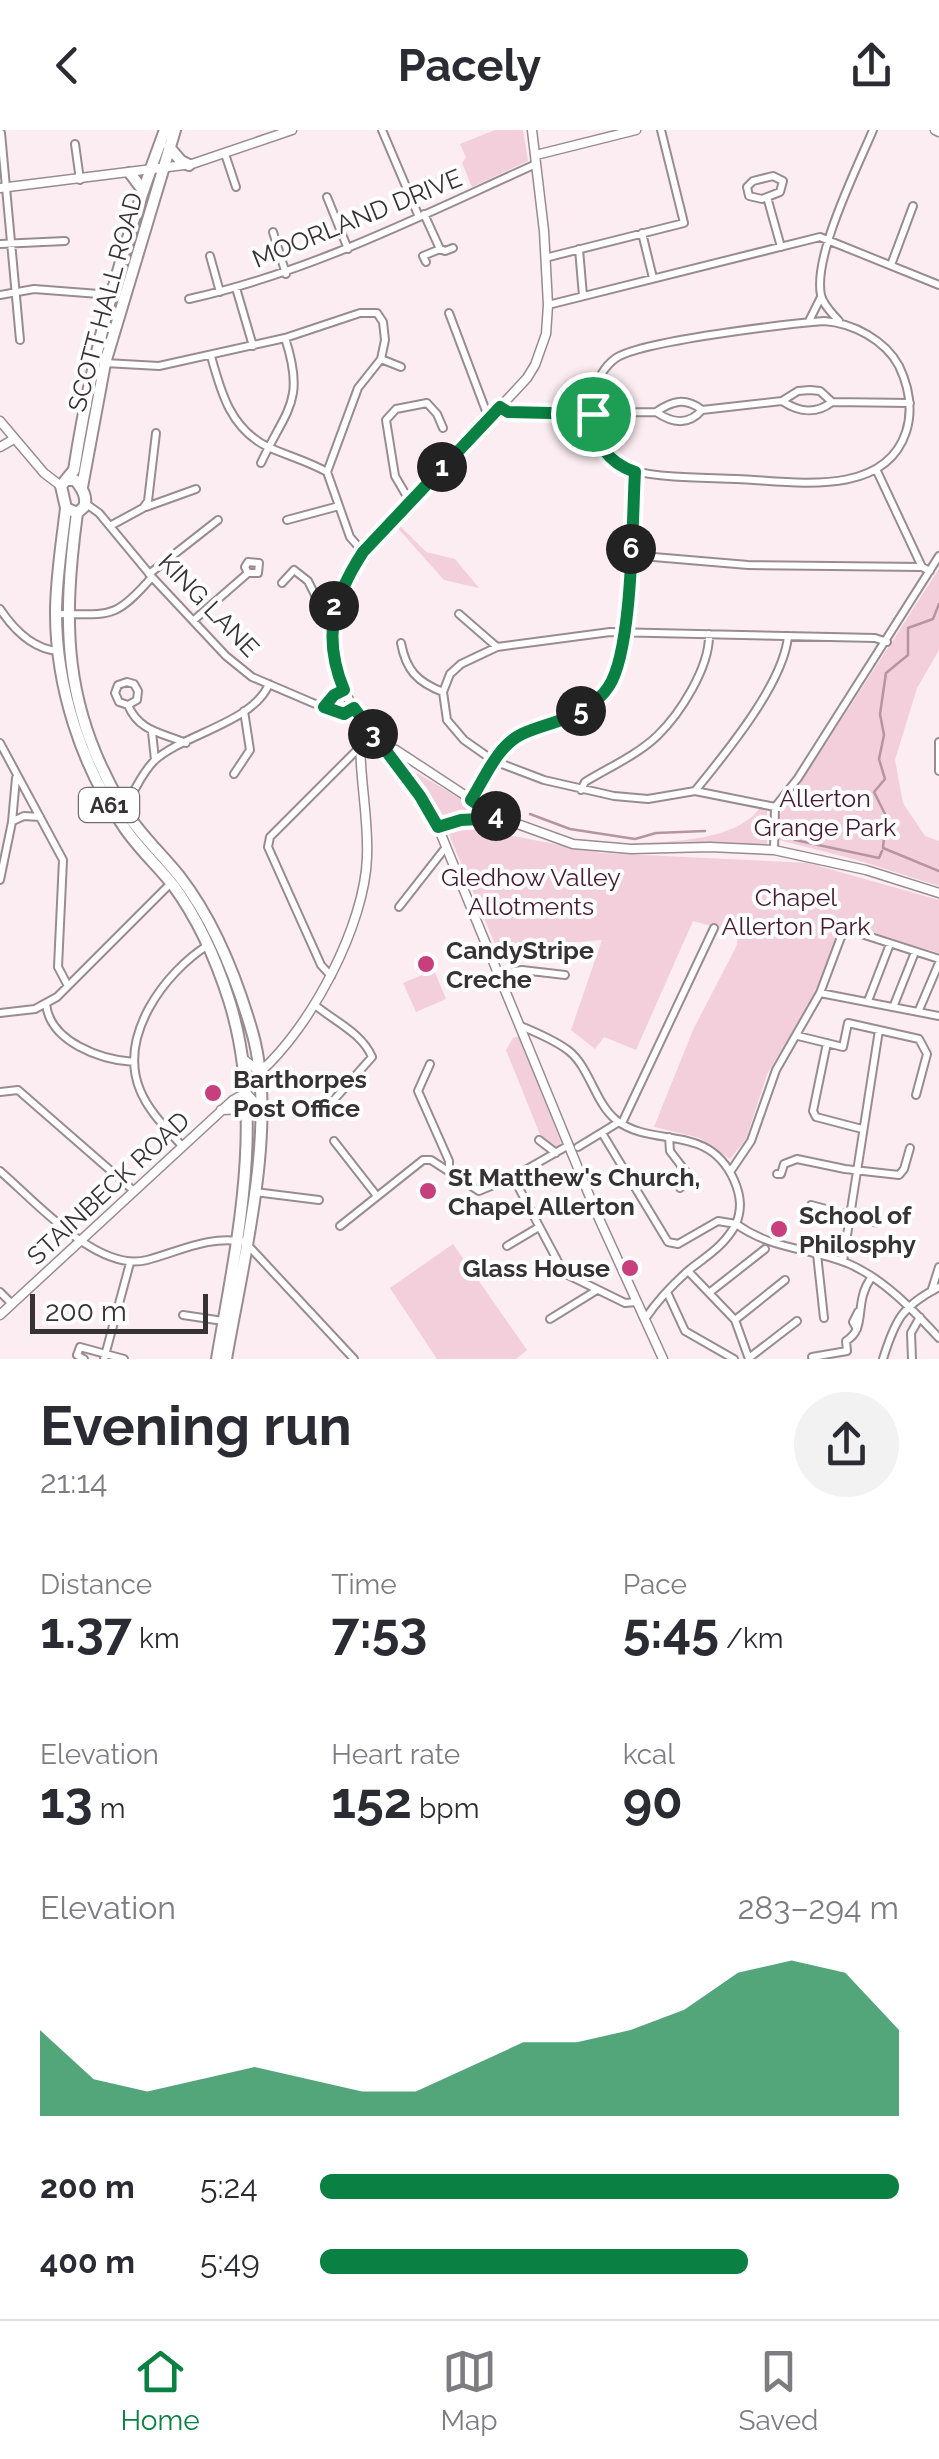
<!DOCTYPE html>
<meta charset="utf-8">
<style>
:root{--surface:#fff;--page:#f2f2f3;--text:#2b2b33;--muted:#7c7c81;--line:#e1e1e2;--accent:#0b8043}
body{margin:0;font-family:Raleway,sans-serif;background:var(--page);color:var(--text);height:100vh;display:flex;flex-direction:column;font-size:38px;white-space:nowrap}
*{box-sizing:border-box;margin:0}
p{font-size:32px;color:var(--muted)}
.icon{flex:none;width:55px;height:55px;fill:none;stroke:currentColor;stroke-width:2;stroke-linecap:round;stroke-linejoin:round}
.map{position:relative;height:1229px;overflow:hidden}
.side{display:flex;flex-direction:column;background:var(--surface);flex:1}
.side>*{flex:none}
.scale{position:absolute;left:30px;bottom:25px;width:178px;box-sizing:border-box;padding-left:10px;border:5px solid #373233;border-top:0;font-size:28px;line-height:35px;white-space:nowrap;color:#373233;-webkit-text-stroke:8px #fefefe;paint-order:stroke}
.pin{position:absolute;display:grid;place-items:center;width:85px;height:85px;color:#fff;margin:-42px;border:5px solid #fff;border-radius:50%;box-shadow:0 2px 10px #0007}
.km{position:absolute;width:50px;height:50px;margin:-25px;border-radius:50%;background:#222;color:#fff;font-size:28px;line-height:50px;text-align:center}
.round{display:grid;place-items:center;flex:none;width:105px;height:105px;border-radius:52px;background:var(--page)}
.head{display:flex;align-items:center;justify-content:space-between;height:170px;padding:0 40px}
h1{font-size:55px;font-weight:700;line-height:75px}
.figures{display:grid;grid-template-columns:repeat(3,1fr);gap:15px;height:170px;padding:10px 40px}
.figures div{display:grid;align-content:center}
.figures b{font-size:50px;font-weight:700}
.figures small{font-size:28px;font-weight:400}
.figures p{font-size:28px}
.chart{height:280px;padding:20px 40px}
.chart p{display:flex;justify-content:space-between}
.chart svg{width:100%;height:180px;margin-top:10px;fill:var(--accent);opacity:.7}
ul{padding:0 40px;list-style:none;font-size:32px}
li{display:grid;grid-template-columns:160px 120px 1fr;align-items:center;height:75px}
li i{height:25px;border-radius:12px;background:var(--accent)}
header{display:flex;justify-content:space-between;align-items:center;height:130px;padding:0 40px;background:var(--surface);font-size:45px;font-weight:700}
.tab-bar{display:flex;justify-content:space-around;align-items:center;height:140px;border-top:2px solid var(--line);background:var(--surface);font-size:28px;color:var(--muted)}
.tab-bar a{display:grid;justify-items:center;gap:5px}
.tab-bar .current{color:var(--accent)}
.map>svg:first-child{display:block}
.green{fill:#f2cfda}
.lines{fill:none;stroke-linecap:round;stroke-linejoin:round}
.stream{stroke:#b695a0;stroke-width:2.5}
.minor-casing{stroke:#998c90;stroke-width:10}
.tertiary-casing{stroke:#998c90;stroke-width:11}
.trunk-casing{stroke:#998c90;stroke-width:14}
.minor{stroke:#fff;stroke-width:6}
.tertiary{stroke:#fff;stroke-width:8}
.trunk{stroke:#fff;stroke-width:10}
.route-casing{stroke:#fff;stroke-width:20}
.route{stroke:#0b8043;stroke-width:12}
.poi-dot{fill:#c73f7c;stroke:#fefefe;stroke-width:4}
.labels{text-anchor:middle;stroke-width:8;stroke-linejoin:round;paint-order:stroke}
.shield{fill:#fefefe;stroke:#736f70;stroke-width:2.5}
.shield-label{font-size:22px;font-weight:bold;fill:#373233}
.street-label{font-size:25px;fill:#373233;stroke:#fefefe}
.park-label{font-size:25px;fill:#471a2d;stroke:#fefefe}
.poi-label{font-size:25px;font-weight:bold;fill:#373233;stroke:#fefefe;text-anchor:start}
</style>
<header><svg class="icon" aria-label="back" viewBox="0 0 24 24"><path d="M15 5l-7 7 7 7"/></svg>Pacely<svg class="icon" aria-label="share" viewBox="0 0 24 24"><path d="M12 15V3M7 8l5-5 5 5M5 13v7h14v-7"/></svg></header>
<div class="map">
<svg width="939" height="1229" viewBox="0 0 939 1229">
<rect width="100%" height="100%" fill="#fbedf1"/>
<path class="green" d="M495,0H523L528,31L472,57L462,33L466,27L460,14Z
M397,393L426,422L455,429L479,458L444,450L395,395Z
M939,439V520L917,558L895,630L903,673L925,706L939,711V756L857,730L779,710L777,689Z
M417,643L484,683L440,687L414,646Z
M759,679L767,680V716H634V713C671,712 735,711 759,679Z
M477,699L601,723L808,733L939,770V823L849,797L837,806L817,863L767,944L746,1009L730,1029L700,1008L654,997L693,900L737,815L738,803L693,791L636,920L604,907L595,919L571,900L602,810L497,819L448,702Z
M434,840L446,869L416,882L403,853Z
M519,906L561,1012L558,1018L541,1007L506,920L513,908Z
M453,1114L527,1220L516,1229H437L390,1158Z"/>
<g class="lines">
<path class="stream" d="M939,474L933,489L908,498V525L886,543L880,584L884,605L879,629L885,649L874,662L886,686L883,718L939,741
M530,684L570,699L635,709L656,703L705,701
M795,710L879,728L882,721"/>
<g class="minor-casing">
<path id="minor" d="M382,0L419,87
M1,3L20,210
M75,14L80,50
M225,24L236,57
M773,46L783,51L780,62L762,69L749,66L747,57L753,51Z
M327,67L348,119
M767,67L781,117
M424,84L440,119L423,126L426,132
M273,102L286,144
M642,103L653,148
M0,114L65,111
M440,119L445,121L453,118
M579,119L583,166
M210,126L220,162
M545,128L684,93L661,0
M891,135L913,76
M236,158L253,216
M0,165L34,159L112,165
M189,169C311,142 422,85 536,34
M548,175L820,107L939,155
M449,183L489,289
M809,191L821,167
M824,191C853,193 885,210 899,236C909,257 913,280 906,302C884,369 791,351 737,349C709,348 657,348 631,340C617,336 605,325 598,311C586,286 592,245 616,228C641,211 787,194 824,191Z
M839,191C833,184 823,175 821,165C813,126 857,38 873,0
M211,226C221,263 231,299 268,317C288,326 308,331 327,342L350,407L363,422
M381,229L401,237
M105,233L159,236L285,208L360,183H377L383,192L385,210L381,229L358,258L327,342
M782,271C799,282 815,285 832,272L910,273
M500,277L508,283L656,282C672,271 685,267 702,280
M656,282C672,293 688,296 702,280L782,271L798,261L810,260L820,261L832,272
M261,333C286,279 306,272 285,208
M876,339L922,437
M409,370L395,346L386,290L396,279L427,273L437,284L443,298
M85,373L99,383L152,447L226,526L252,547L334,582L344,584L354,578
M146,377L196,359
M287,390L339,376
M110,396L143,378L148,371L156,303
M630,425L748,435L922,437L930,441
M149,444L218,390
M282,453L294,440L308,451L315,465L336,468
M0,479C14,500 32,519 58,521
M56,484C109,484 114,491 152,447
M459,484L497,517
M194,490L248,443H258L259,433L248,432L245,437L248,443
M401,513C406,540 417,552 443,562
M128,575L119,572L115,563L118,555L127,552L134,554L138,561L137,570L128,575C139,602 163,603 186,613
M324,577L334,565L345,560
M152,602L155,630
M939,612V641
M0,613L63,730L58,837L68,856
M234,644L250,620L244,581
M581,660L585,652C608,638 637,625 657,606C680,584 710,537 709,504
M695,661C725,624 784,553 788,506
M471,671L494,631L518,605L580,582L608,557L616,539L624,501L635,342
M124,676C135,662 141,644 154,631C183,604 253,593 269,554
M775,677L695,661L648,669L614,666L544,650L494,631L464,610L447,590L443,562L450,544L461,534L497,517L610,502L875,508L887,512
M13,691L24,686L40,687
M774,720L775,677L798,648L939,426
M0,750L12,692L16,648
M399,777L446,717
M499,843L522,840L565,845
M331,846L321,835L268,717L270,707L359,618
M820,863L939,886
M868,871L890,814
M46,874C50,912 101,930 134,932
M315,875C334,891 362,903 372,927L332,972
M894,875L915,822
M919,880L939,833
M0,883L35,879L57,867L171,753
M521,896C537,903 555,910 569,921C590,938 595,973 616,990C653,1019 708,992 734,1050C741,1066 742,1079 736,1094C773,1120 806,1117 847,1133C883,1148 913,1180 939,1208
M798,906L843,917L848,893L919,909L927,924L916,965
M827,913L813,981L816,987L862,999
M430,934L418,961L449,1031V1041
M0,962L18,960L134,1061
M622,993L714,798
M602,1003L668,1112L678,1114L718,1091L736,1094C724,1116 708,1125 689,1140C672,1155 657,1171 645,1189
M669,1007L670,1021L689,1046L680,1058
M539,1010L556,1023
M334,1011L377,1066
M182,1016C167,999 149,982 140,960C118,906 164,843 208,815
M578,1017L619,992
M0,1041C36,1072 98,1143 147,1130C181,1121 209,1105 245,1112L354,1229
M730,1042L751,1011L776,940L820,863L841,807L849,800L939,829
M777,1044H781L784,1034L797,1029L845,1039L899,1045L904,1039L910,1018
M513,1047L564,1143L625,1173L636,1172
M255,1062L319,1070
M810,1078L811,1075L878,1093
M340,1096L423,1030H431L479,1061L513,1047L569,1015
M507,1116L539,1097
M817,1124L824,1188
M843,1131L879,900
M688,1141L735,1190L749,1229
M932,1159L939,1137
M0,1162L12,1174
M667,1162L685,1201L734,1229
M709,1163L765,1119
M183,1185L223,1191
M550,1189L597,1160
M735,1190L785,1150
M857,1199L853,1192L858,1182
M812,1227L847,1221L846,1211C868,1198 853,1173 871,1148
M749,1228L797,1191
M84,1229L77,1225L80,1217L124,1229
M104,1229L130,1133
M883,1229C895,1190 902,1176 939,1157
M912,1229L911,1203L920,1187"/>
</g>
<g class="tertiary-casing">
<path id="tertiary" d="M532,0L544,101L548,175L546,204L535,235L527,248C494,284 460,319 426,353C394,386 353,423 337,467C328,491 331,528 340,551C362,605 409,647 438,697L596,1082L663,1229
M935,0L939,2
M536,25L636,0
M0,58L192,34L292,0
M0,291L44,343L61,356
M0,317L14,309
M385,618L396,620L498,687L573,714L631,719L710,717L774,720L866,740L939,763
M438,697L461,690L498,687
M242,928L260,942C311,897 365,795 367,727C369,681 356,636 362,590
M221,980L247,979L250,976
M0,1185L233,970L246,963L261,979"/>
</g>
<g class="trunk-casing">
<path id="trunk" d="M169,17L181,31L189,35
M130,43L142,59
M69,350H75C82,358 88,367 84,377L77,383L66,378L61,356L74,340C92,224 124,109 165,0
M82,357L105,233L175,0
M66,378C62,413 56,448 56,483C56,557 82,637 124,697C138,718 157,735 173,755C198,789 216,829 229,870C266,988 237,1111 217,1229
M77,383C62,494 63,577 122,676C138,703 161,723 180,747C214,791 238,852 253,905C278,997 242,1135 226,1229"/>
</g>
<use href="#minor" class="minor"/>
<use href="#tertiary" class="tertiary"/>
<use href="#trunk" class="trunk"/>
</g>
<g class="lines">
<g class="route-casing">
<path id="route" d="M500,277L508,282L593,284C594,312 608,333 635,342C632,390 633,519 609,556C603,566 590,576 580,582C562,592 541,595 522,604C497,616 485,648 471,670L498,688L461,690L438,697L420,666L354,578L344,584L324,577L334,565L344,560C322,507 333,468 363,422Z"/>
</g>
<use href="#route" class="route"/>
</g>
<g class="poi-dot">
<circle cx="426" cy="834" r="10"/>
<circle cx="213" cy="963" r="10"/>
<circle cx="428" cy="1061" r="10"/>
<circle cx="779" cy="1099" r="10"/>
<circle cx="630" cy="1138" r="10"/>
</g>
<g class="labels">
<rect class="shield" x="79" y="658" width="60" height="34" rx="8"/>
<g class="shield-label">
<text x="109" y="683">A61</text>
</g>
<g class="street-label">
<text transform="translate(357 88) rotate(-22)" y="9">MOORLAND DRIVE</text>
<text transform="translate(105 172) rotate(-75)" y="9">SCOTT HALL ROAD</text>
<text transform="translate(209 475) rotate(46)" y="9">KING LANE</text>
<text transform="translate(108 1058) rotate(-43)" y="9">STAINBECK ROAD</text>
</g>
<g class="park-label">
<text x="825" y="677">Allerton<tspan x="825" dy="29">Grange Park</tspan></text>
<text x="531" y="756">Gledhow Valley<tspan x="531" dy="29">Allotments</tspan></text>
<text x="796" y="776">Chapel<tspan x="796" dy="29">Allerton Park</tspan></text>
</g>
<g class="poi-label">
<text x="446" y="829">CandyStripe<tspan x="446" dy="29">Creche</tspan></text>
<text x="233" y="958">Barthorpes<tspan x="233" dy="29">Post Office</tspan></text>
<text x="448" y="1056">St Matthew's Church,<tspan x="448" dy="29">Chapel Allerton</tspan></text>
<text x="799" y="1094">School of<tspan x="799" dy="29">Philosphy</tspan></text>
<text x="610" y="1147" text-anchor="end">Glass House</text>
</g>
</g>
</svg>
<div class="scale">200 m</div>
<div class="pin" style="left:593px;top:284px;background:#1e9e55"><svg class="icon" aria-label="arrive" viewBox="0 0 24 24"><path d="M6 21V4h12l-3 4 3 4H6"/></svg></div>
<b class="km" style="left:442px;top:337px">1</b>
<b class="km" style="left:334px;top:476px">2</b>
<b class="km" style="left:373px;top:604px">3</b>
<b class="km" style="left:496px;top:686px">4</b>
<b class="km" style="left:581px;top:581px">5</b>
<b class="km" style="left:631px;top:419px">6</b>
</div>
<section class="side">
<div class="head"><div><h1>Evening run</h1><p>21:14</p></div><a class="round"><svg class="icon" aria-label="share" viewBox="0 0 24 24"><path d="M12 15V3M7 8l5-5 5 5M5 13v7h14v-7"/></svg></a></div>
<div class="figures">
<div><p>Distance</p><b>1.37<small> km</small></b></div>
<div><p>Time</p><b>7:53</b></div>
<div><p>Pace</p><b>5:45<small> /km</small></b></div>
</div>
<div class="figures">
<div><p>Elevation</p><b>13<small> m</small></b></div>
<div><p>Heart rate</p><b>152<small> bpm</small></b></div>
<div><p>kcal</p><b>90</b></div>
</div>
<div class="chart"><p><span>Elevation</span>283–294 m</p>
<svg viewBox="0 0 160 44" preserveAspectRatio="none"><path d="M0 44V23L10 35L20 38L30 35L40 32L50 35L60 38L70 38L80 32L90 26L100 26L110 23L120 18L130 9L140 6L150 9L160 23V44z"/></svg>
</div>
<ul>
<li><b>200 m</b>5:24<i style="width:100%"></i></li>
<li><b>400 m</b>5:49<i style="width:74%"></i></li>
</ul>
</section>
<nav class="tab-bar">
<a class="current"><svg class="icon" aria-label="home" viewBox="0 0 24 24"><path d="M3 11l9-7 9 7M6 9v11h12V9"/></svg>Home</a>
<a><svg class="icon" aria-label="map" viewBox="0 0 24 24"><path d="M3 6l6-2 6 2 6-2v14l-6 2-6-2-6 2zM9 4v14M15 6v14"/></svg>Map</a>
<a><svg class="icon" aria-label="saved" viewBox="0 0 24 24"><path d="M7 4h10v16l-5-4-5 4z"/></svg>Saved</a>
</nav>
